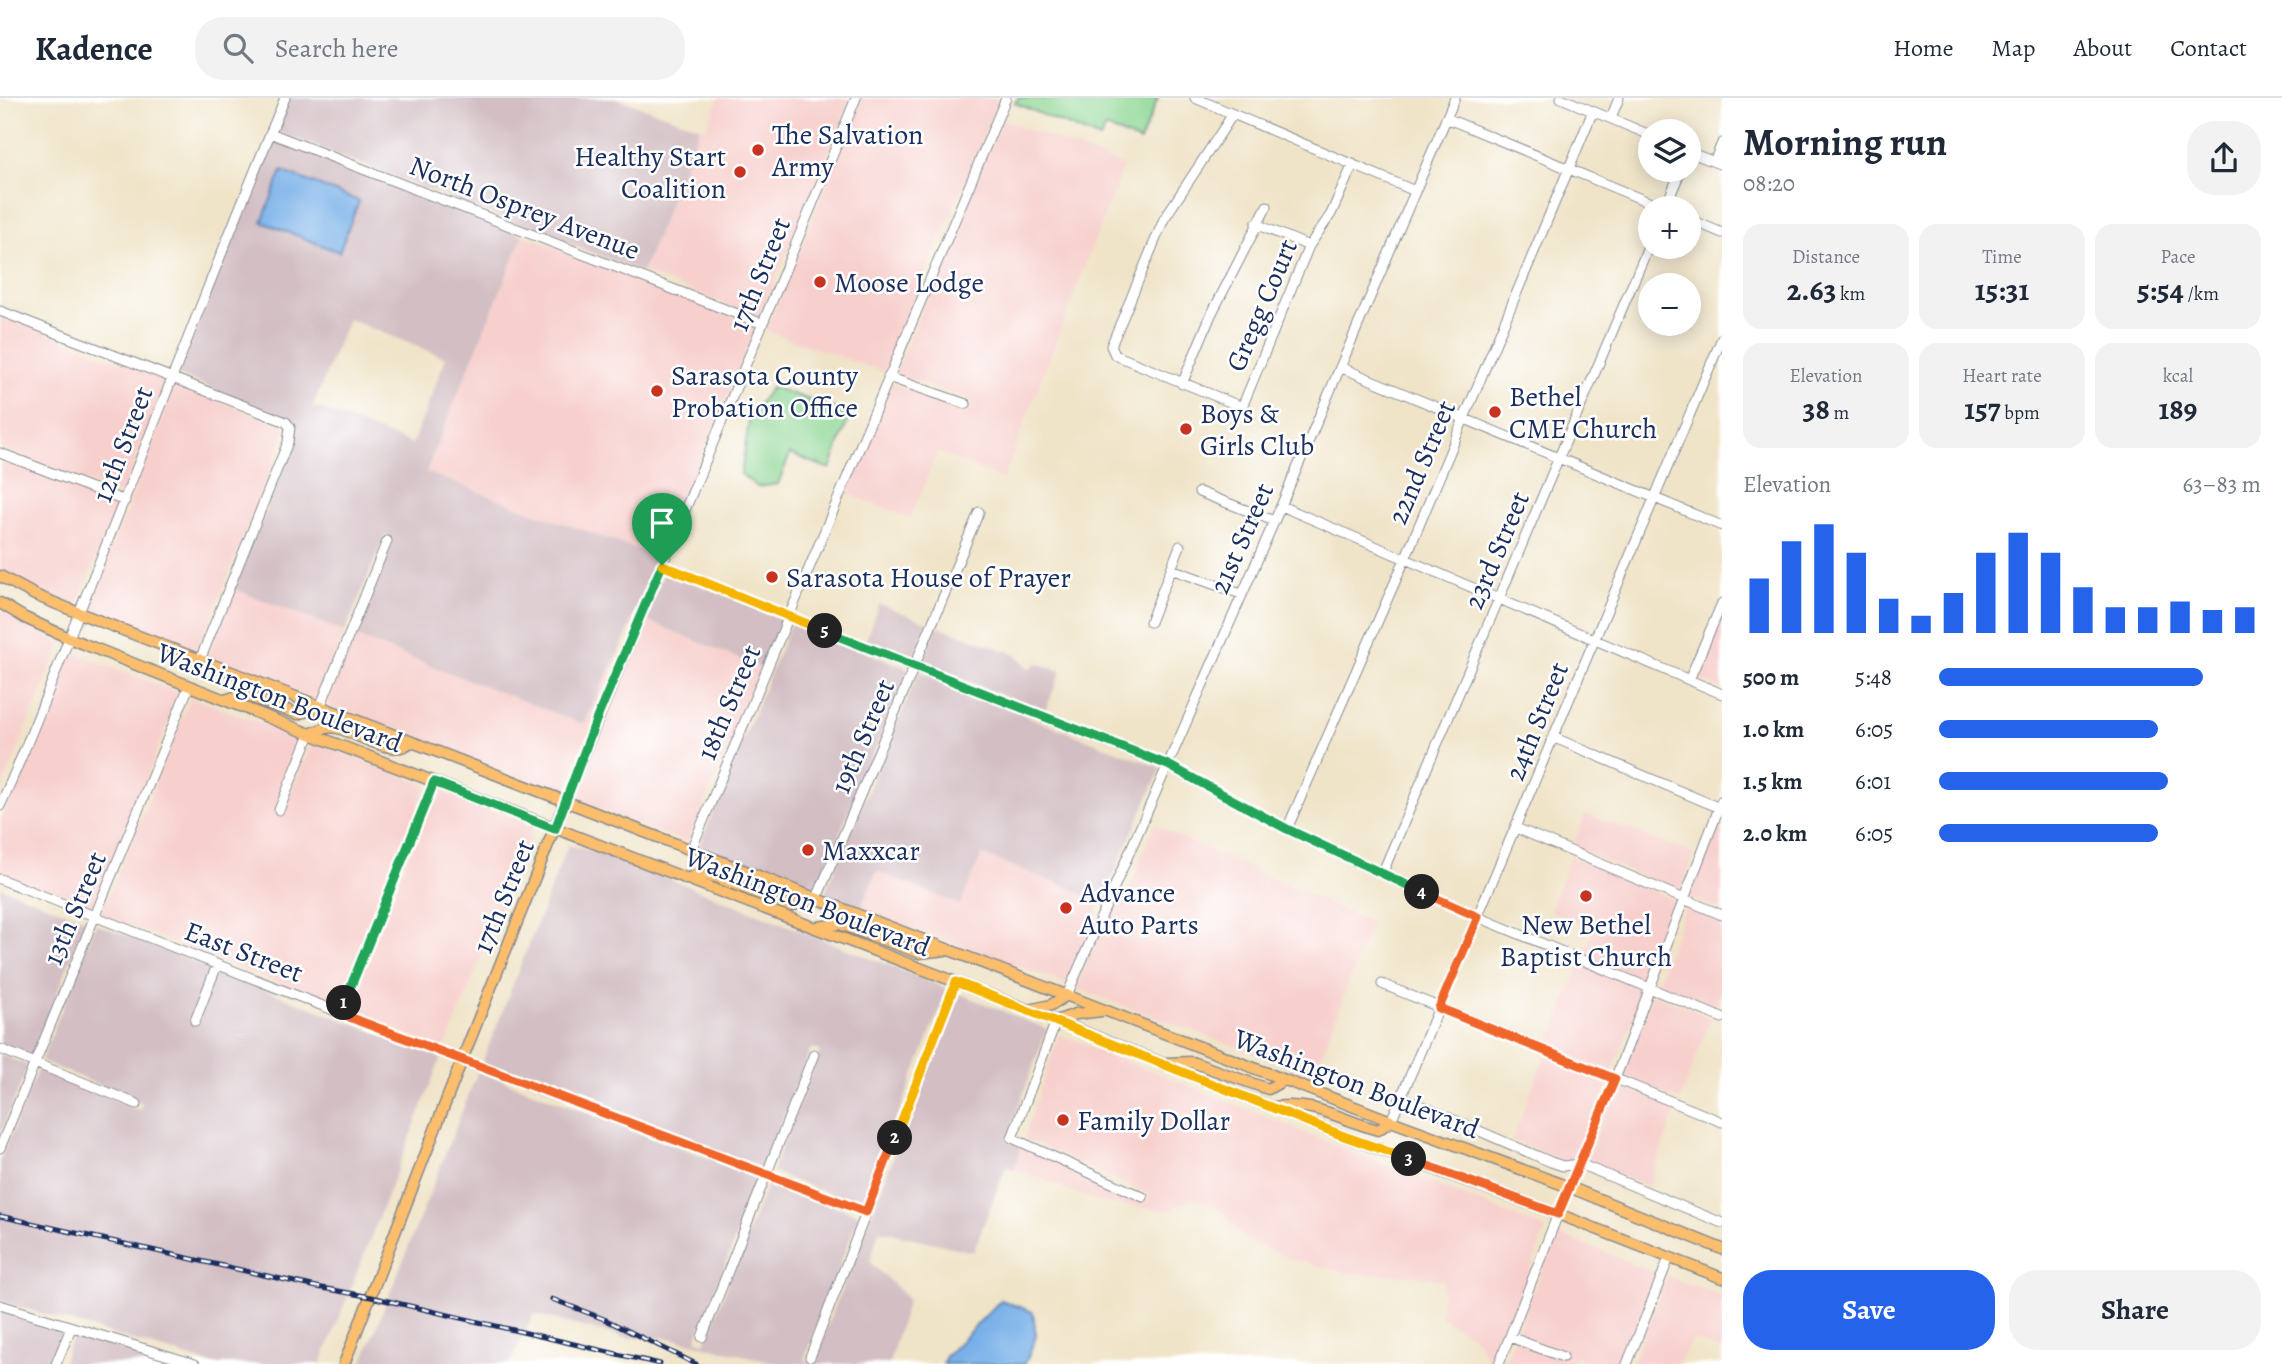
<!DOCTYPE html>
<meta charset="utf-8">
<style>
:root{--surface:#fff;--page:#f2f2f3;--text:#1f2937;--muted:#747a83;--line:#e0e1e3;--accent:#2563eb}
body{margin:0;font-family:Alegreya,serif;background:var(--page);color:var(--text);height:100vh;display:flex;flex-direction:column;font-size:26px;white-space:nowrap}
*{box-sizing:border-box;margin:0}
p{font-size:23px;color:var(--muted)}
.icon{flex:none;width:38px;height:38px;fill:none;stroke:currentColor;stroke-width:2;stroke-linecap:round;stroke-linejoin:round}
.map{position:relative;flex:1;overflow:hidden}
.panel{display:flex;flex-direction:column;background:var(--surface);width:560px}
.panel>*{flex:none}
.controls{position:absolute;left:1638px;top:21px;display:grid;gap:14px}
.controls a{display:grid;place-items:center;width:63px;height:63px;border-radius:50%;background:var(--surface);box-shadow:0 4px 18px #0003;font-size:35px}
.pin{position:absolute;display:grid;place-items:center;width:60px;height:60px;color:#fff;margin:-72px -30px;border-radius:50% 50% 50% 0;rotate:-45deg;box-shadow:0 0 7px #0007}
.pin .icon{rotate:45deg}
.km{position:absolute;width:35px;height:35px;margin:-18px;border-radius:50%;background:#222;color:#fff;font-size:19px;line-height:35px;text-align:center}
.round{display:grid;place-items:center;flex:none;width:74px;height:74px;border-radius:28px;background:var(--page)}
.overview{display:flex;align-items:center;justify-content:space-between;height:119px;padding:0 21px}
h1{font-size:38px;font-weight:700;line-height:52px}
.figures{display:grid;grid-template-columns:repeat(3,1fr);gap:10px;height:119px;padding:7px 21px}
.figures div{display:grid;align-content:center;border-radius:18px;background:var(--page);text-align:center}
.figures b{font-size:30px;font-weight:700}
.figures small{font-size:19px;font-weight:400}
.figures p{font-size:19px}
.chart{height:196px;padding:14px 21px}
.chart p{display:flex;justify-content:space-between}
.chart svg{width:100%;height:126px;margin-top:7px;stroke:var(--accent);stroke-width:6}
.cta{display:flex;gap:14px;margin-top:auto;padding:14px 21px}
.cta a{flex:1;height:80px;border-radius:28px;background:var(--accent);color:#fff;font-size:28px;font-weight:700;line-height:80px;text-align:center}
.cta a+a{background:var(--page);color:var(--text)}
ul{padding:0 21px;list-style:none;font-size:23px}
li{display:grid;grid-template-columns:112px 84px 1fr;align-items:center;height:52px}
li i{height:18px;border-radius:9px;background:var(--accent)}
header{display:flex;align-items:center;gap:42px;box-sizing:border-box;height:98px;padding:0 35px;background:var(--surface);border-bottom:2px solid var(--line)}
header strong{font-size:33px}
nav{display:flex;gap:38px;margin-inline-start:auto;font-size:24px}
.search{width:490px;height:63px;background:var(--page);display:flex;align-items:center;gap:18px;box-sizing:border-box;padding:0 24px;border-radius:28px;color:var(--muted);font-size:26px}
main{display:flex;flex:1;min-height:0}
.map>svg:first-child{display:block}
.built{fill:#f7d0cd}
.industrial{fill:#d2bec3;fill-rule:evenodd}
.green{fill:#8cd692;stroke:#548278;stroke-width:2}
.water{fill:#78b0e8;stroke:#4a70a3;stroke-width:2}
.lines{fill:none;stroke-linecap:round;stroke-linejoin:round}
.minor-casing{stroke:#868a93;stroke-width:11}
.major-casing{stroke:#868a93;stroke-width:13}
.minor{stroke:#fff;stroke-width:9}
.major{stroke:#fabe6d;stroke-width:10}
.rail-casing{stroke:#1b2f5e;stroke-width:5}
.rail{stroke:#fff;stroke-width:2.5;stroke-dasharray:8;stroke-linecap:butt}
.split-1-casing{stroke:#fff;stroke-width:14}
.split-2-casing{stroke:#fff;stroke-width:14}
.split-3-casing{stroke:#fff;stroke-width:14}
.split-4-casing{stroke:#fff;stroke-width:14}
.split-5-casing{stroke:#fff;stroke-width:14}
.split-6-casing{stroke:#fff;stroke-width:14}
.split-1{stroke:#22a559;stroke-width:9}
.split-2{stroke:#f0652b;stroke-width:9}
.split-3{stroke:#f5b400;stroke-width:9}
.split-4{stroke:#f0652b;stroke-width:9}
.split-5{stroke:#22a559;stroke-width:9}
.split-6{stroke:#f5b400;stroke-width:9}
.poi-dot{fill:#c8321e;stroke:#fff;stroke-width:2.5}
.labels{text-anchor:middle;stroke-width:5;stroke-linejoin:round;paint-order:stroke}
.poi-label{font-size:28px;fill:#1b2f5e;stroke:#fff;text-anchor:start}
.street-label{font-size:28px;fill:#1b2f5e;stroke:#fff}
</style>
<header>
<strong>Kadence</strong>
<div class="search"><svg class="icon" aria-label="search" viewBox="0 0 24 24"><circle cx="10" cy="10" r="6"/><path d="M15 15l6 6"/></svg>Search here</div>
<nav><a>Home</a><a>Map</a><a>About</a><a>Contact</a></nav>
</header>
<main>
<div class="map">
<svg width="1722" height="1266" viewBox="0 0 1722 1266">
<rect width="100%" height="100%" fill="#fff"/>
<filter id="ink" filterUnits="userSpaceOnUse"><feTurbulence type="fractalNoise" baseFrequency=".0143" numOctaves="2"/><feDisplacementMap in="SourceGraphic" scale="14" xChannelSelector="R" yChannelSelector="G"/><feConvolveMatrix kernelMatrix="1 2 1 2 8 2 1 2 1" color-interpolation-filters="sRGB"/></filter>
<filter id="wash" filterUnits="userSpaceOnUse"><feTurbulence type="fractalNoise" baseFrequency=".00686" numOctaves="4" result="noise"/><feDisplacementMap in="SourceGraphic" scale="28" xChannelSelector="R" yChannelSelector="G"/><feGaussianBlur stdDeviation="1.57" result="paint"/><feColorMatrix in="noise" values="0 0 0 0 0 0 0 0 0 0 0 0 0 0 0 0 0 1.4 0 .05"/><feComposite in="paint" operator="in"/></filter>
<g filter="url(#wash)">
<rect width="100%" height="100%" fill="#f0e4c8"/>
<path class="built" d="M719,0H851L760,220L642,174L700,29L706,30Z
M862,0H1000L884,274L766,233Z
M1011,0L1004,22L1123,68L1003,382L938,354L910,420L845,395L891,285L969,311L972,303L895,276Z
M523,137L757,228L660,459L551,421L426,374Z
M0,217L166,282L122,397L0,350Z
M175,286L283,328L286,332L197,556L85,513L128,409Z
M0,360L119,405L76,509L37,493L0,472Z
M234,491L345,534L317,603L207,560Z
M0,512L61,546L0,696Z
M1722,518V591L1695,579Z
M644,521L761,570L688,745L572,701Z
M354,538L582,626L624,543L563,697L326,607Z
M70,551L92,562L180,595L123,740L91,812L0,776V721L29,657Z
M190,599L303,641L273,714L281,718L312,644L427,687L337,909L100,816L132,744Z
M436,691L534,727L445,951L346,912Z
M1585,716L1695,756L1680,795L1573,749Z
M1722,716V812L1689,799Z
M1154,727L1371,825L1314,977L1075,890L1112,806L1122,810Z
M982,756L1102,803L1066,886L860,811L877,773Z
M1570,758L1676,803L1647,884L1584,858L1594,831L1550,813Z
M1686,807L1722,822V890L1714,912L1656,888Z
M1580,866L1644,892L1612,975L1548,949Z
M1653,896L1711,920L1680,1002L1621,979Z
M1059,936L1546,1131L1494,1266H1491L1474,1239L1440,1219L1443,1183L1417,1177L1350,1176L1292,1161L1246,1143L1220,1111L1192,1100L1169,1113L1099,1104L1014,1071L1021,1049L1146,1105L1150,1097L1024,1040Z
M1545,958L1608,983L1576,1061L1564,1063L1512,1042Z
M1618,987L1677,1010L1648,1089L1586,1063Z
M1556,1135L1657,1176L1621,1266H1595L1574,1258L1571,1266H1504Z
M1667,1179L1722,1197V1253L1692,1241L1678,1266H1632Z"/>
<path class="industrial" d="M290,0H615L700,29L642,174L276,33Z
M273,41L523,137L426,374L551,421L660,459L624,543L583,626L354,538L393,441L385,437L345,534L234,491L293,346L296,329L287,320L178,277ZM348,221L446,260L412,346L313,308Z
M665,473L782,521L761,570L644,521Z
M879,506L927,524L913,562L865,544Z
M791,525L909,571L815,793L699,749Z
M937,528L1015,556L1029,571L1036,566L1034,564L1061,573L1045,614L923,566Z
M919,574L1041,624L1161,670L1102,803L982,756L960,807L877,773L860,811L824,797Z
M568,747L607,756L948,891L862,1108L772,1074L820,953L811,950L762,1071L482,965Z
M0,789L86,822L32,959L0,947Z
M96,826L441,960L321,1266H211L0,1203V1063L38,971L139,1012L143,1005L41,963Z
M958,895L1047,931L1008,1038L1010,1044L1021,1049L1014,1071L1006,1069L973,1154L879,1132L870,1164L908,1201L889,1266H781L670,1240H624L534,1216L510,1266H362L478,973L759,1079L696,1241L705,1245L768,1083L859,1117L804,1261L813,1265Z
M0,956L28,968L0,1037Z
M0,1212L64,1232L51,1266H0Z
M74,1235L179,1266H62Z"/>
<path class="green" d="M1018,0H1158L1140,44L1106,29L1100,41L1015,5Z
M772,289L850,316L830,371L790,356L778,386L757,389L741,376L750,317Z"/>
<path class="water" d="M282,73L359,103L339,154L262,124Z
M1001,1202L1033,1214L1036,1238L1025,1266H943L946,1258Z"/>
</g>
<g filter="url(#ink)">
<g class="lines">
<g class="minor-casing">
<path id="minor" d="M1195,0L1415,93
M1561,0L1650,37
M1233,16L1164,121L1111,248L1115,257L1242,309L1309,148L1331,116L1353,66
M1446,20L1663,110
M1611,20L1619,0
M270,35L763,226
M1689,54L1722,67
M1714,64L1722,45
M1665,110L1681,72
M1689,121L1722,135
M1256,126L1309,148
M0,213L286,324L290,329L288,344L200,562
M1340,269L1722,428
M888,279L966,306
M1182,286L1211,217L1267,108
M0,355L125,403
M1199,394L1274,423
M1281,408L1722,596
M662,467L895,561L1168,668L1287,731L1382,776L1478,819L1722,920
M1171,471L1241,496
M1150,524L1180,448
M1689,582L1722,505
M320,609L387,443
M1555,640L1722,711
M565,704C660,468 760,235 856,0
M0,708C29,645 53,581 78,517C148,345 213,171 285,0
M279,712L310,636
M1516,730L1722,817
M1287,731L1405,461L1593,13
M691,752L1006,0
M1382,776L1650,145
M0,781L450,958L866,1114
M817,800L979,414
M1382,886L1722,1024
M1067,897L1281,408L1455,0
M340,914L434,684
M195,923L217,867
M1056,923L1012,1040L1143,1099
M0,951L137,1006
M1401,999L1551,1064L1563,1068L1580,1066L1722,1125
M1391,1023C1502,762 1611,501 1722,240
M0,1050C63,896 126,742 189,588
M0,1207L195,1266
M702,1239L814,956
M1510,1239L1563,1259
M810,1259L956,884
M56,1266L71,1230
M1499,1266L1558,1116L1615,981L1722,702
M1627,1266L1669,1160"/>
</g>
<g class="major-casing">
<path id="major" d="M0,478L35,497L79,515L1391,1023L1569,1089L1722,1151
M0,505L25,520L69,540L310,636L1029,912L1341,1037L1558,1116L1722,1180
M225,602L241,597L247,598L298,616L320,609
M310,636C319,632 327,628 337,630C355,634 395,661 410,644
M686,781L698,776L716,779L790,808L816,801
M817,829L840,826L919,855L946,852
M1029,912L1051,907L1067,897
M1056,923L1076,916L1102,913
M1166,965L1192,964L1268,991L1284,982
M1275,1009C1315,1003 1341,1022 1378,1032L1391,1023
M344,1266L462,962L565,704"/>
</g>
<use href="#minor" class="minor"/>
<use href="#major" class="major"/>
<g class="rail-casing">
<path id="rail" d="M0,1118L317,1189L371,1199L660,1266
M552,1201L604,1221L696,1266"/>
</g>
<use href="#rail" class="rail"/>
</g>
</g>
<g class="lines" filter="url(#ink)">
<g class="split-1-casing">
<path id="split-1" d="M344,905L434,684L555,731L597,620L662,467"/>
</g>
<g class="split-2-casing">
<path id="split-2" d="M344,905L340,915L362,924L866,1114L895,1040"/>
</g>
<g class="split-3-casing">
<path id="split-3" d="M895,1040L956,884L1341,1037L1409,1061"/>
</g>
<g class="split-4-casing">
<path id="split-4" d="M1409,1061L1558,1116L1615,981L1439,910L1478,819L1422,794"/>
</g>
<g class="split-5-casing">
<path id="split-5" d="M825,533L1168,667L1287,731L1422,794"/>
</g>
<g class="split-6-casing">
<path id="split-6" d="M662,467L825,533"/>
</g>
<use href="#split-1" class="split-1"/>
<use href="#split-2" class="split-2"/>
<use href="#split-3" class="split-3"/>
<use href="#split-4" class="split-4"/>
<use href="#split-5" class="split-5"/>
<use href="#split-6" class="split-6"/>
</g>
<g class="poi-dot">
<circle cx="758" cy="52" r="7"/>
<circle cx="740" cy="74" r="7"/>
<circle cx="820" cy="184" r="7"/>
<circle cx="657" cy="293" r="7"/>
<circle cx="1495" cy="314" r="7"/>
<circle cx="1186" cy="331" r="7"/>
<circle cx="772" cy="479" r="7"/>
<circle cx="808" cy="752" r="7"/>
<circle cx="1586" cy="798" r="7"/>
<circle cx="1066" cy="810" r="7"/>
<circle cx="1063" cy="1022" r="7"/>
</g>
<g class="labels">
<g class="poi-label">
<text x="772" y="46">The Salvation<tspan x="772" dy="32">Army</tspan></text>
<text x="726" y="68" text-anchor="end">Healthy Start<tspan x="726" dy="32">Coalition</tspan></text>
<text x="834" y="194">Moose Lodge</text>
<text x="671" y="287">Sarasota County<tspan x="671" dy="32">Probation Office</tspan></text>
<text x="1509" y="308">Bethel<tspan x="1509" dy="32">CME Church</tspan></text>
<text x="1200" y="325">Boys &amp;<tspan x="1200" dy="32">Girls Club</tspan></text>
<text x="786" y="489">Sarasota House of Prayer</text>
<text x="822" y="762">Maxxcar</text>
<text x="1080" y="804">Advance<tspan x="1080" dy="32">Auto Parts</tspan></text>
<text x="1586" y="836" text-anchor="middle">New Bethel<tspan x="1586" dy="32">Baptist Church</tspan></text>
<text x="1077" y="1032">Family Dollar</text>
</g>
<g class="street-label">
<text transform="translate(525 109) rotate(21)" y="10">North Osprey Avenue</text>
<text transform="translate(759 176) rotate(-68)" y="10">17th Street</text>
<text transform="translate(1261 207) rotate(-67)" y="10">Gregg Court</text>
<text transform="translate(122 346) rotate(-69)" y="10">12th Street</text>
<text transform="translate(1421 364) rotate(-67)" y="10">22nd Street</text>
<text transform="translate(1241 440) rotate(-66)" y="10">21st Street</text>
<text transform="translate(1496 452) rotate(-67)" y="10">23rd Street</text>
<text transform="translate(280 599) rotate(21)" y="10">Washington Boulevard</text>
<text transform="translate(728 604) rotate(-67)" y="10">18th Street</text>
<text transform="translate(1536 623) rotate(-68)" y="10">24th Street</text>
<text transform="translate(862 638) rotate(-67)" y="10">19th Street</text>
<text transform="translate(503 798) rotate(-68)" y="10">17th Street</text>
<text transform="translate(808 803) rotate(21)" y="10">Washington Boulevard</text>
<text transform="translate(74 810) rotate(-67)" y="10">13th Street</text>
<text transform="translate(244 853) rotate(21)" y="10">East Street</text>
<text transform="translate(1357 985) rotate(21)" y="10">Washington Boulevard</text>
</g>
</g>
</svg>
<div class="controls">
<a><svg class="icon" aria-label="layers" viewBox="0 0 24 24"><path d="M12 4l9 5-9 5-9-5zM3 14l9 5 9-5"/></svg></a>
<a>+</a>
<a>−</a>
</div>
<div class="pin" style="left:662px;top:467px;background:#1e9e55"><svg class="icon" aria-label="arrive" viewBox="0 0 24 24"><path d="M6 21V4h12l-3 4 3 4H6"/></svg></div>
<b class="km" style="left:344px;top:905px">1</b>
<b class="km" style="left:895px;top:1040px">2</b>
<b class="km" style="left:1409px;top:1061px">3</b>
<b class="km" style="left:1422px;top:794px">4</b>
<b class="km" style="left:825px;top:533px">5</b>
</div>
<section class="panel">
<div class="overview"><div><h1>Morning run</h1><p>08:20</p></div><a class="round"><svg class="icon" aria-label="share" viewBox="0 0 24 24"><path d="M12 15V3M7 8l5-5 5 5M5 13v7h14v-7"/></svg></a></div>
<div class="figures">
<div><p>Distance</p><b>2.63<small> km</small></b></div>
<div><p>Time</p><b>15:31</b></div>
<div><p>Pace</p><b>5:54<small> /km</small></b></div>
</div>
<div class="figures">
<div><p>Elevation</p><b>38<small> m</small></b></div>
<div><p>Heart rate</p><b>157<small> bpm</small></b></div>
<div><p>kcal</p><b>189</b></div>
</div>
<div class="chart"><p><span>Elevation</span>63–83 m</p>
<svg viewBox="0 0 160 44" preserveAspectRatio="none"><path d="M5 44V25M15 44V12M25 44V6M35 44V16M45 44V32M55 44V38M65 44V30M75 44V16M85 44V9M95 44V16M105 44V28M115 44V35M125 44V35M135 44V33M145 44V36M155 44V35"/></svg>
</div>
<ul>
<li><b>500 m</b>5:48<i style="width:82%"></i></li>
<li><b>1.0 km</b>6:05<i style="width:68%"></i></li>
<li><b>1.5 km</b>6:01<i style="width:71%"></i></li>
<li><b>2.0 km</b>6:05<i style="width:68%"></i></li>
</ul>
<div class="cta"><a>Save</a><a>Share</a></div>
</section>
</main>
